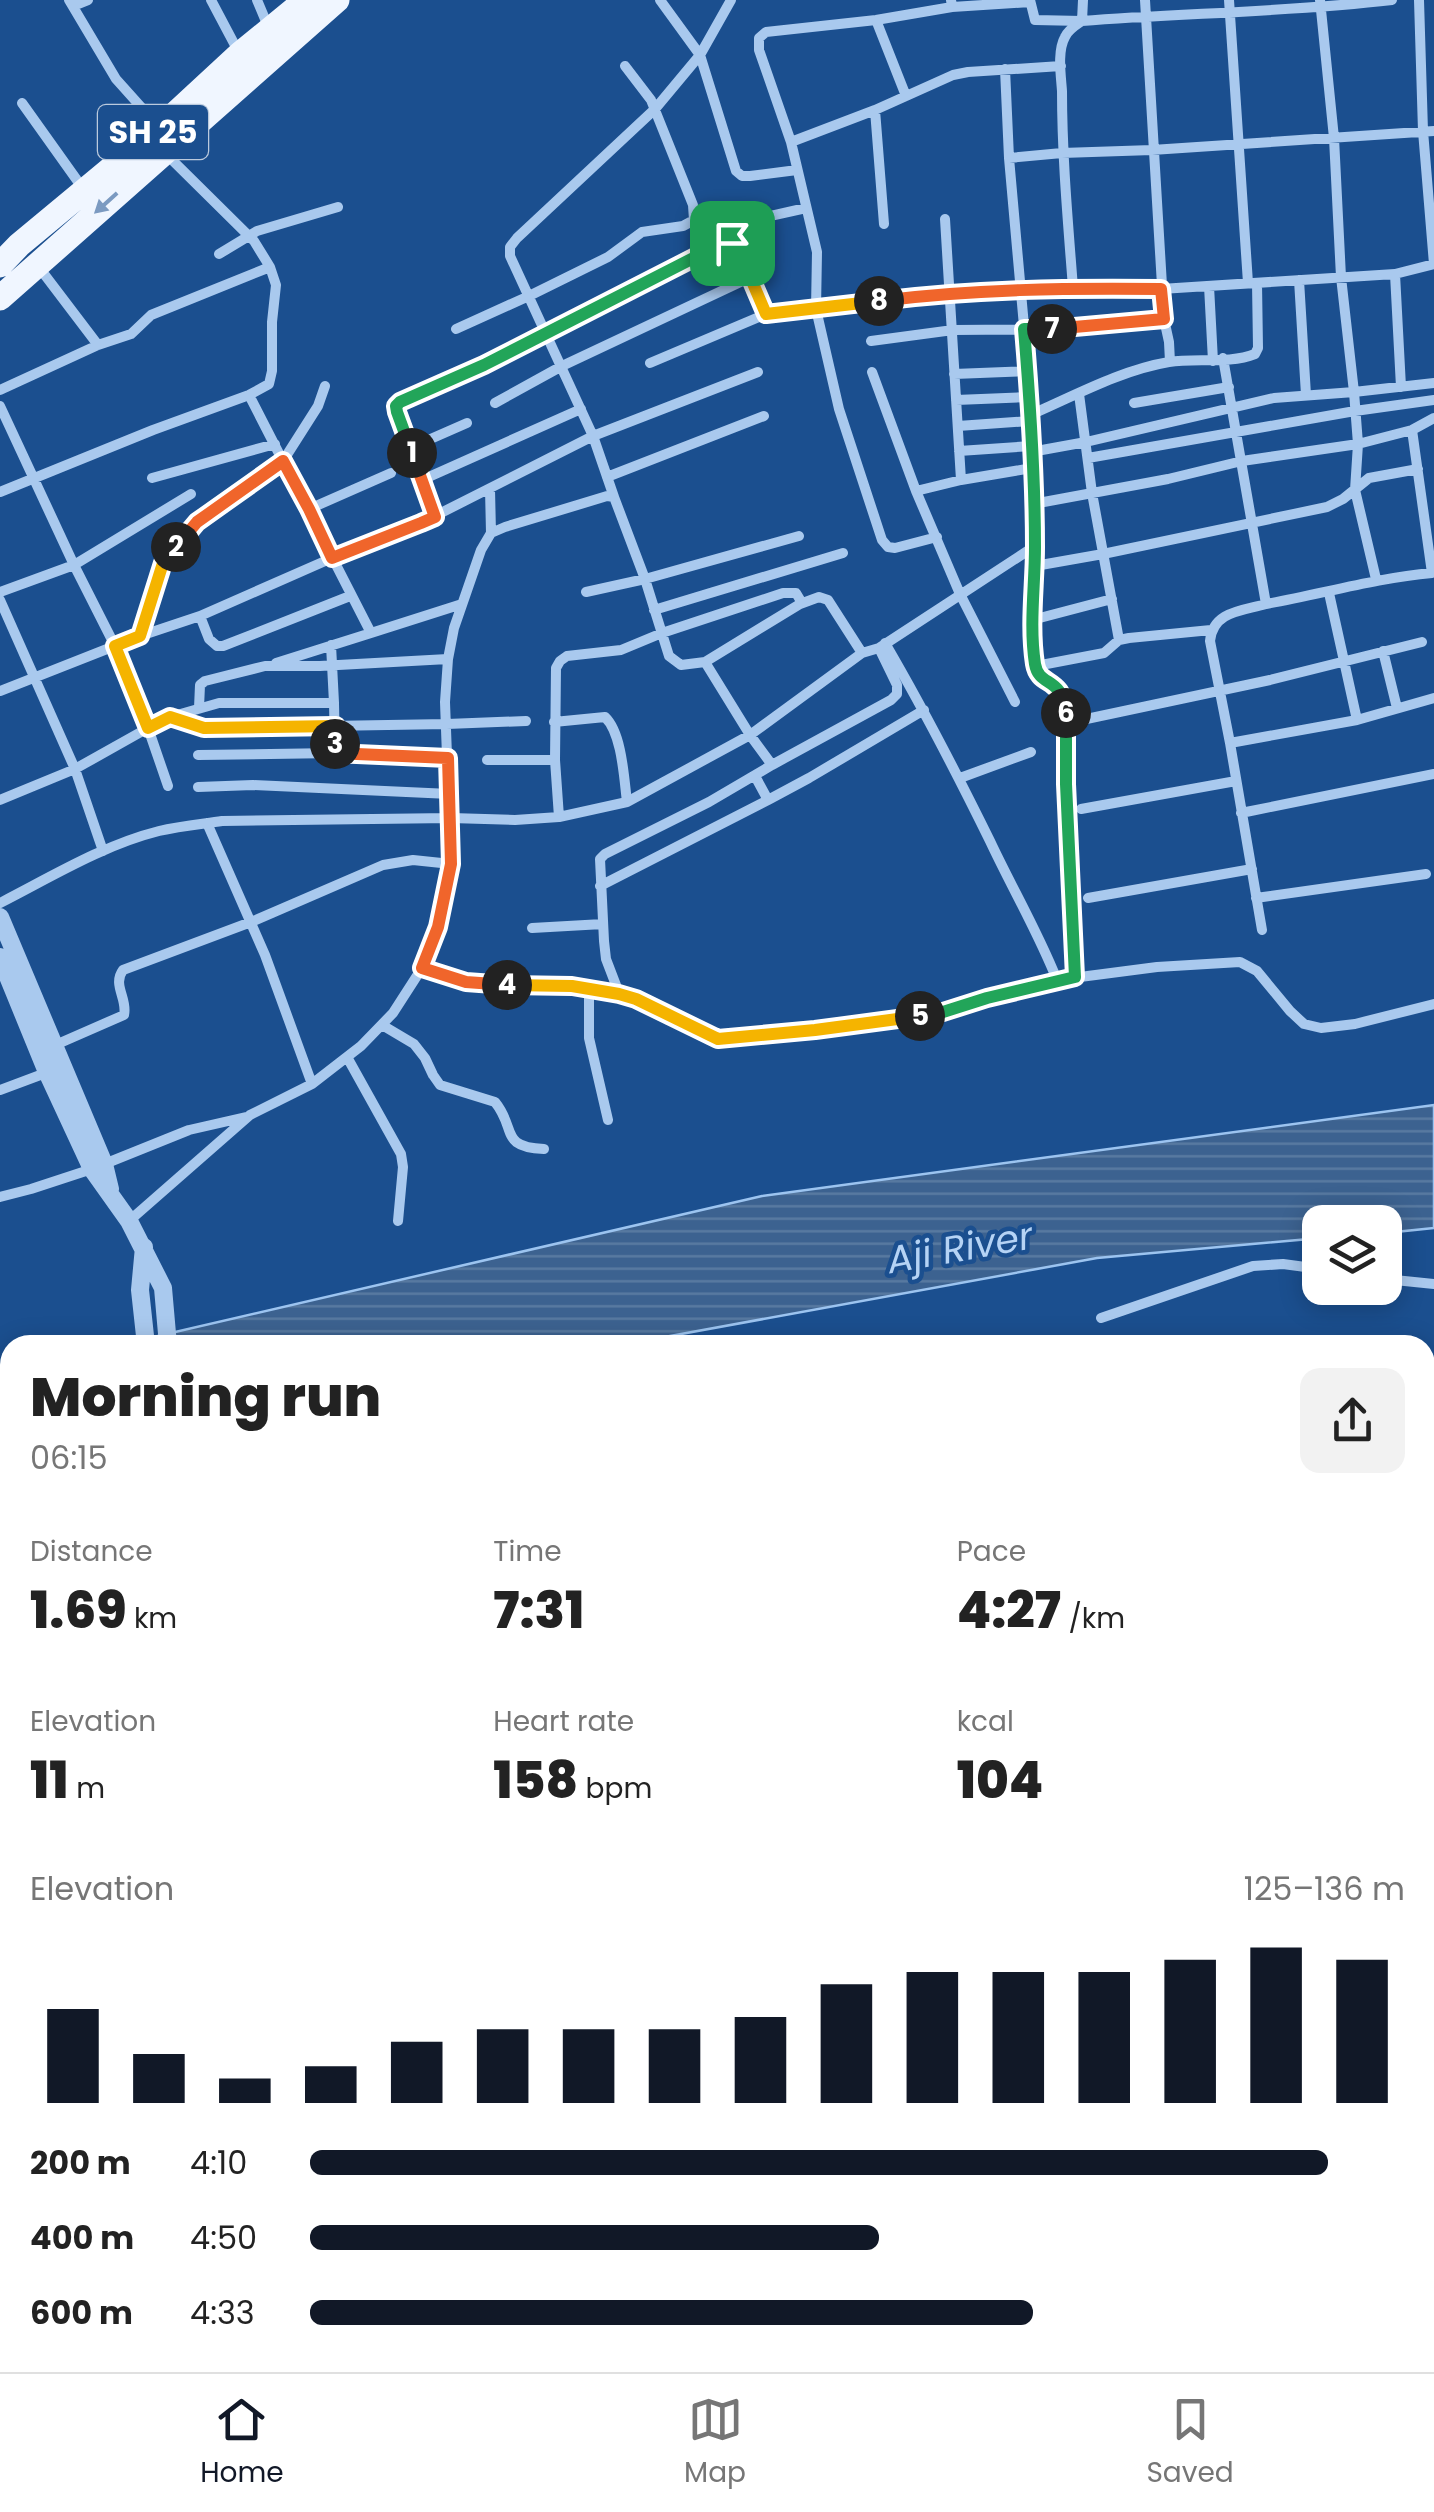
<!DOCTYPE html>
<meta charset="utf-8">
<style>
:root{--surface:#fff;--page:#f2f2f2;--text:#222;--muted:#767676;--line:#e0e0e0;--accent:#111827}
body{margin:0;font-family:Poppins,sans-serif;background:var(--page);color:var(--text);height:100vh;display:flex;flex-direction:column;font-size:38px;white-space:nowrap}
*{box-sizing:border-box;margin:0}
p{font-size:32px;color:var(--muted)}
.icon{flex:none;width:55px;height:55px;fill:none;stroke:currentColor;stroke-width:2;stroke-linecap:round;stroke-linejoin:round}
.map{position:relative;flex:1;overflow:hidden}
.details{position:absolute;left:0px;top:1335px;width:1435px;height:1038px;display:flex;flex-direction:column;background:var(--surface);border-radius:30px 30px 0 0;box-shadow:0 5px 25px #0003}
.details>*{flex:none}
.buttons{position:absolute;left:1302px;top:1205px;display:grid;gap:20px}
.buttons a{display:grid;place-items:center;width:100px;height:100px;border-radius:20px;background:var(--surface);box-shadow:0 5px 25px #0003;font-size:50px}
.pin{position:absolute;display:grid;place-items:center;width:85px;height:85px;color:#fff;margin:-42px;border-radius:20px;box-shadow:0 5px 15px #0006}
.km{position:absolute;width:50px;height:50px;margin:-25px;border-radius:50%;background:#222;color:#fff;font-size:28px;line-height:50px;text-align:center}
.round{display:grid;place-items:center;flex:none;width:105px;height:105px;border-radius:20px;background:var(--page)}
.headline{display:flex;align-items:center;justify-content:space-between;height:170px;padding:0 30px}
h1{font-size:55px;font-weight:800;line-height:75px}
.figures{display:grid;grid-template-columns:repeat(3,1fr);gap:15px;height:170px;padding:10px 30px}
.figures div{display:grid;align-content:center}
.figures b{font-size:50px;font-weight:800}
.figures small{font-size:28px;font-weight:400}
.figures p{font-size:28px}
.chart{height:280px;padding:20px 30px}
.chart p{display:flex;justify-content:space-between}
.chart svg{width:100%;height:180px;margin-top:10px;stroke:var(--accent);stroke-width:6}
ul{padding:0 30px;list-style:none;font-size:32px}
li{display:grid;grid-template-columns:160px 120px 1fr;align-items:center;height:75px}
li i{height:25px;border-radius:12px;background:var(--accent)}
.tab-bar{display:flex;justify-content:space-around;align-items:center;height:140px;border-top:2px solid var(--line);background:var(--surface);font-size:28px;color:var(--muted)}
.tab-bar a{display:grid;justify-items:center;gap:5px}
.tab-bar .on{color:var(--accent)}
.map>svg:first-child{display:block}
.water{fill:url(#water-rules);stroke:#9cc4f0;stroke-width:2.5}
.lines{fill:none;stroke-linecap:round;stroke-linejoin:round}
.minor{stroke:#a9c9ee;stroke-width:10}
.tertiary{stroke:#a9c9ee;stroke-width:18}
.secondary{stroke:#d6e6fa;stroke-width:20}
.primary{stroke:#f0f6ff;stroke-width:25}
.oneway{fill:#7b9ac1}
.split-1-casing{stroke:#fff;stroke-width:20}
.split-2-casing{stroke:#fff;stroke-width:20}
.split-3-casing{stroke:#fff;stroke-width:20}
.split-4-casing{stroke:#fff;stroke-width:20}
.split-5-casing{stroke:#fff;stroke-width:20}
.split-6-casing{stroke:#fff;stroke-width:20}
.split-7-casing{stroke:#fff;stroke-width:20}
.split-8-casing{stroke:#fff;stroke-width:20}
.split-9-casing{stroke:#fff;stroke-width:20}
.split-1{stroke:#22a559;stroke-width:12}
.split-2{stroke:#f0652b;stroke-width:12}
.split-3{stroke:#f5b400;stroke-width:12}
.split-4{stroke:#f0652b;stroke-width:12}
.split-5{stroke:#f5b400;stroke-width:12}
.split-6{stroke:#22a559;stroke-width:12}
.split-7{stroke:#22a559;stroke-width:12}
.split-8{stroke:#f0652b;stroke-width:12}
.split-9{stroke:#f5b400;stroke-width:12}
.labels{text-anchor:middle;stroke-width:9;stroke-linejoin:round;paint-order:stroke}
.shield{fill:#1b4f8f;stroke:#bbcadd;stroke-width:2.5}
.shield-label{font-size:32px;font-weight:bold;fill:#fff}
.water-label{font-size:38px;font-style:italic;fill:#b5d3f5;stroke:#1b4f8f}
</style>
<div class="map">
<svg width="1434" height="2372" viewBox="0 0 1434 2372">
<defs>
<pattern id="water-rules" width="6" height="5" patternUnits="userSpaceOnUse" patternTransform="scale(2.5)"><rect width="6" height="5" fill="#3c6290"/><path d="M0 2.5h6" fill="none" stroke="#597aa1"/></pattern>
</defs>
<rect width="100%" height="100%" fill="#1b4f8f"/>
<path class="water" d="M1434,1105V1228L1385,1233V1222H1320V1238L1097,1258L621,1345H119L762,1196Z
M10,1370V1535L0,1536V1373Z"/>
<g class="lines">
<path class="minor" d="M69,0L116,79L159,127
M211,0L238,51
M257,0L270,31
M660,0L700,55L736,171L742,176H750L797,170
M731,0L700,55L655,109L517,238L510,247V256L593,436L758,372
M1030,0L1035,20L1082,21L1083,0
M1229,0L1248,283
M1419,0L1423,131L1434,264
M73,6L88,0
M952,7L1030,2
M876,20L906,96
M1005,69L1009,158L1028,371L1035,546L1032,620L1036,666L1043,678L1056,685L1065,699L1066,784L1075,977
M22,103L84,190
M875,110L884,224
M791,142L875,110L953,75L968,72L1061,66
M1009,158L1062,153L1152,150L1434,131
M945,219L961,480L1032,468
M718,244L744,222L806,208
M219,254L257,231L338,207
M38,266L98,345
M1395,274L1401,387
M1299,280L1306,395
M1209,286L1213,361
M1073,288C1068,222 1062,157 1062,91C1061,76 1057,51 1065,37C1068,30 1076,25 1082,21C1186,13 1289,12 1392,0
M1164,319L1169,342L1170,362
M456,329L529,296L608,257L642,232L683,226L694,220L693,205L651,100L625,66
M871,341L953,330L1059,329L1164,319L1145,0
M1223,358L1266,604C1322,594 1376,578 1432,573L1412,430
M650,363L766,314L816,309L817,252L791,142L759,50V38L766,32L876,20L952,7L951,0
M872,372L916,491L961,480
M954,374L1028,371
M0,390L98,345L131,334L151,315L270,267
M1079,394L1092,493L1119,640
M249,395L371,633L462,604
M956,400L1029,397
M495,403L562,366L749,278
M1134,403L1229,387
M0,406L74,565L115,646L148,728L75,769L0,800
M1030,415C1074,396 1121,370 1169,362C1195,358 1230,364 1255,354L1258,348L1257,283
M958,426L1030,421
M410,448L467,423
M959,451L1031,446
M1031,452L1086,442L1274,398L1354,392L1341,277L1334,138L1320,0
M1088,458L1355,411L1434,400
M607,477L764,416
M152,478L275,444
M422,480L581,409
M490,489L491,533
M916,491L960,594L1015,702
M0,492L153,430L249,395L269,384L272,371V322L276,285L270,267L254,241L166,154
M1033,504L1168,479L1242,461L1358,444L1412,430L1434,418
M309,509L391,473
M435,517L397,413V407L400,402L484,365L726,242L737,247L766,314
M937,537L895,548L888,547L882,540L839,409L816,309L918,296L1073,288L1161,289L1395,274L1434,264
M1035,566L1103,554L1327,507L1343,499L1369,478L1418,469
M1376,579L1355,490L1358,444L1354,392L1434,383
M0,592L74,565L191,494
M586,592L645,579L799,536
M1329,593L1357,720L1434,698
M0,600L75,769L103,851
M654,610L843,553
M200,616L209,639L217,646H223L350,596
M1032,620L1112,599
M140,636L163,563L197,523L283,461L318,406L325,386
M885,643C923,708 957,774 990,841C1012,888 1038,932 1057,980L1157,967L1240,962L1257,971L1290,1011L1304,1024L1321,1028L1355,1024L1434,1004
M331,645L334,703
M1383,651L1397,708
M705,662L800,604L819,597L828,600L862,653
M276,663L371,633
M1036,666L1104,653L1119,640L1129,638L1211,630
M0,691L140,636L200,616L332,558L421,523L593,436L614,497
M199,708L200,685L205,681L265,666H320L448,659
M170,717L204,728L447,724L526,721
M1077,721L1270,680L1422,642
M554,722L605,717C622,733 624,778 627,802
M1230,743L1210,641C1213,611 1242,611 1266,604
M198,755L335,753L448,758
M487,760H555L559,817
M555,760L556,668L560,661L567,656L621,650L662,633L783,593H796L802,603
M755,776L768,800L809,778L924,710
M960,778L1031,752
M168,786L148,728L170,717L219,703H334L335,753
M198,787L253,785L450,794
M1081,809L1236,781
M1241,813L1434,774
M207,823L265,955L312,1084
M600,886L768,800
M1088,898L1252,869
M1256,898L1426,874
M0,903C51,877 103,845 159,831C180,826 202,824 222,821L451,818L515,820L559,817L627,802L750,735L862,653L879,648L1035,546
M532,928L603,924
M1262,930L1230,743L1357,720
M422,968L480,984L572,986L619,993L636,999L718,1039L815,1030L943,1012L1057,980
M589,990V1038L608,1120
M619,993L606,959L604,941L600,859L605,854L709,802L772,765L891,700L897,694V685L879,648
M382,1025L414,1044L425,1058L433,1075L440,1085L495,1102C517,1129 499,1147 544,1149
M53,1046L124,1015C128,999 112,985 123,970L251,922L383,865L413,860L451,864
M347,1057L401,1154L403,1167L398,1221
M0,1090L51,1071
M0,1197L31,1189L92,1169L189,1130L246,1117
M129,1221L250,1115L312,1084L361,1046L393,1013L422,968L439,927L451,864L445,702L448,659L454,628L481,550L491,533L505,527L607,496L614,497L645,579L669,656L681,665L705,662L750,735L772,765
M1385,1279L1434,1284
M1101,1318L1253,1266L1283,1264L1320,1269
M1434,1516L1430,1529L1434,1563
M0,1700L10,1698
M0,1743L7,1768
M2,1880L10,1900
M0,2212L10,2211
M1425,2213L1434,2212
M1425,2354H1434
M294,2362V2372
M437,2362L438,2372
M518,2362L520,2372
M651,2362L652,2372
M714,2362L716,2372
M832,2362V2363
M1009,2362L1011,2372
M193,2372L253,2362"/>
<path class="tertiary" d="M0,917L104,1164L110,1189
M0,957L47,1072L92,1169L129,1221L163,1288L168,1345
M144,1247L140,1290L146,1345"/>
<path class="secondary" d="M1425,1782L1434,1779
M0,1986L10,1983"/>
<path class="primary" d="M0,265L19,245L160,128L240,54L306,0
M0,298L337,0"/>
</g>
<defs><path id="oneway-solid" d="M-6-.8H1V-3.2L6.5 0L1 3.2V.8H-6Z" transform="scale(2.5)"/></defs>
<use class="oneway" href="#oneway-solid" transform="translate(106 203) rotate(138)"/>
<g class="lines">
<g class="split-1-casing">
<path id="split-1" d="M412,453L397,412L396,406L400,402L484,365L713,248L726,242L732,243"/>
</g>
<g class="split-2-casing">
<path id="split-2" d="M176,547L197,522L283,461L309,509L332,558L421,523L435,517L412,453"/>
</g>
<g class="split-3-casing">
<path id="split-3" d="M176,547L163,563L140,636L115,646L148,728L170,717L204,728L336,726L335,744"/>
</g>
<g class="split-4-casing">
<path id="split-4" d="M335,744L334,753L448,758L451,864L438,927L422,968L466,982L507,985"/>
</g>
<g class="split-5-casing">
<path id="split-5" d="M507,985L572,986L619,994L636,999L718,1039L815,1030L920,1016"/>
</g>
<g class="split-6-casing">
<path id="split-6" d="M920,1016L943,1012L987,998L1075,977L1066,784V713"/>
</g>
<g class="split-7-casing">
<path id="split-7" d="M1052,329H1024C1030,401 1035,475 1035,547C1035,585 1029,625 1035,664C1039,688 1062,675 1066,713"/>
</g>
<g class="split-8-casing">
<path id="split-8" d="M879,301C972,289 1067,288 1161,289L1164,319L1052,329"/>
</g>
<g class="split-9-casing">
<path id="split-9" d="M732,243L737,246L766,314L879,301"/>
</g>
<use href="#split-1" class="split-1"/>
<use href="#split-2" class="split-2"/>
<use href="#split-3" class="split-3"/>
<use href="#split-4" class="split-4"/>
<use href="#split-5" class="split-5"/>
<use href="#split-6" class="split-6"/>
<use href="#split-7" class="split-7"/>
<use href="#split-8" class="split-8"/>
<use href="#split-9" class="split-9"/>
</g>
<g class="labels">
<rect class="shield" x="98" y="105" width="110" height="54" rx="8"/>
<g class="shield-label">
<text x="153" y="143">SH 25</text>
</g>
<g class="water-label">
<text transform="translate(960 1248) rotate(-10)" y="13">Aji River</text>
</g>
</g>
</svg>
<div class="buttons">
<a><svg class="icon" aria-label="layers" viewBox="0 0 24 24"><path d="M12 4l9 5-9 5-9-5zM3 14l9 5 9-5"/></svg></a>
</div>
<div class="pin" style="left:732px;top:243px;background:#1e9e55"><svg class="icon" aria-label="arrive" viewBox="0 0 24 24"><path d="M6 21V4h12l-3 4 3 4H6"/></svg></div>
<b class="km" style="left:412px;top:453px">1</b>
<b class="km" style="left:176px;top:547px">2</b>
<b class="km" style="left:335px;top:744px">3</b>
<b class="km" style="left:507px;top:985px">4</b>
<b class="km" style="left:920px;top:1016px">5</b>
<b class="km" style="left:1066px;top:713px">6</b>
<b class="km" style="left:1052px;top:329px">7</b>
<b class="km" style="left:879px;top:301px">8</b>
<section class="details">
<div class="headline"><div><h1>Morning run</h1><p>06:15</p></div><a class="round"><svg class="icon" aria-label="share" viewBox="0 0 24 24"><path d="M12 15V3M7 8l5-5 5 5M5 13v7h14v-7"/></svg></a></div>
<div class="figures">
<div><p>Distance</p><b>1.69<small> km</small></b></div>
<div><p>Time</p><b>7:31</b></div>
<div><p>Pace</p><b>4:27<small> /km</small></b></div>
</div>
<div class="figures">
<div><p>Elevation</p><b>11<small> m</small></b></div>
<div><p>Heart rate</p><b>158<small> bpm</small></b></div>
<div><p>kcal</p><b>104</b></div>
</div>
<div class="chart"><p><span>Elevation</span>125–136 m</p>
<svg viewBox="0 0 160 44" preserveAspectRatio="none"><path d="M5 44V21M15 44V32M25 44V38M35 44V35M45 44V29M55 44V26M65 44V26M75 44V26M85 44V23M95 44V15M105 44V12M115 44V12M125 44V12M135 44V9M145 44V6M155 44V9"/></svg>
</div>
<ul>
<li><b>200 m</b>4:10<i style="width:93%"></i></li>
<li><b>400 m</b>4:50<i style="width:52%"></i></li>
<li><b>600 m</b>4:33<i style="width:66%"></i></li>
</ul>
</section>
</div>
<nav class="tab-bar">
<a class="on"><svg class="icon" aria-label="home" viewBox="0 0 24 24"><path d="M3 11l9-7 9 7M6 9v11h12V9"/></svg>Home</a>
<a><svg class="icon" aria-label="map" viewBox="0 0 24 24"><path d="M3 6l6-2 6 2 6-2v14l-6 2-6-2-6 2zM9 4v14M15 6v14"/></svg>Map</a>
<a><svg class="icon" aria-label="saved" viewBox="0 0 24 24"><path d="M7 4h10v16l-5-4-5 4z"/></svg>Saved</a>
</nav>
